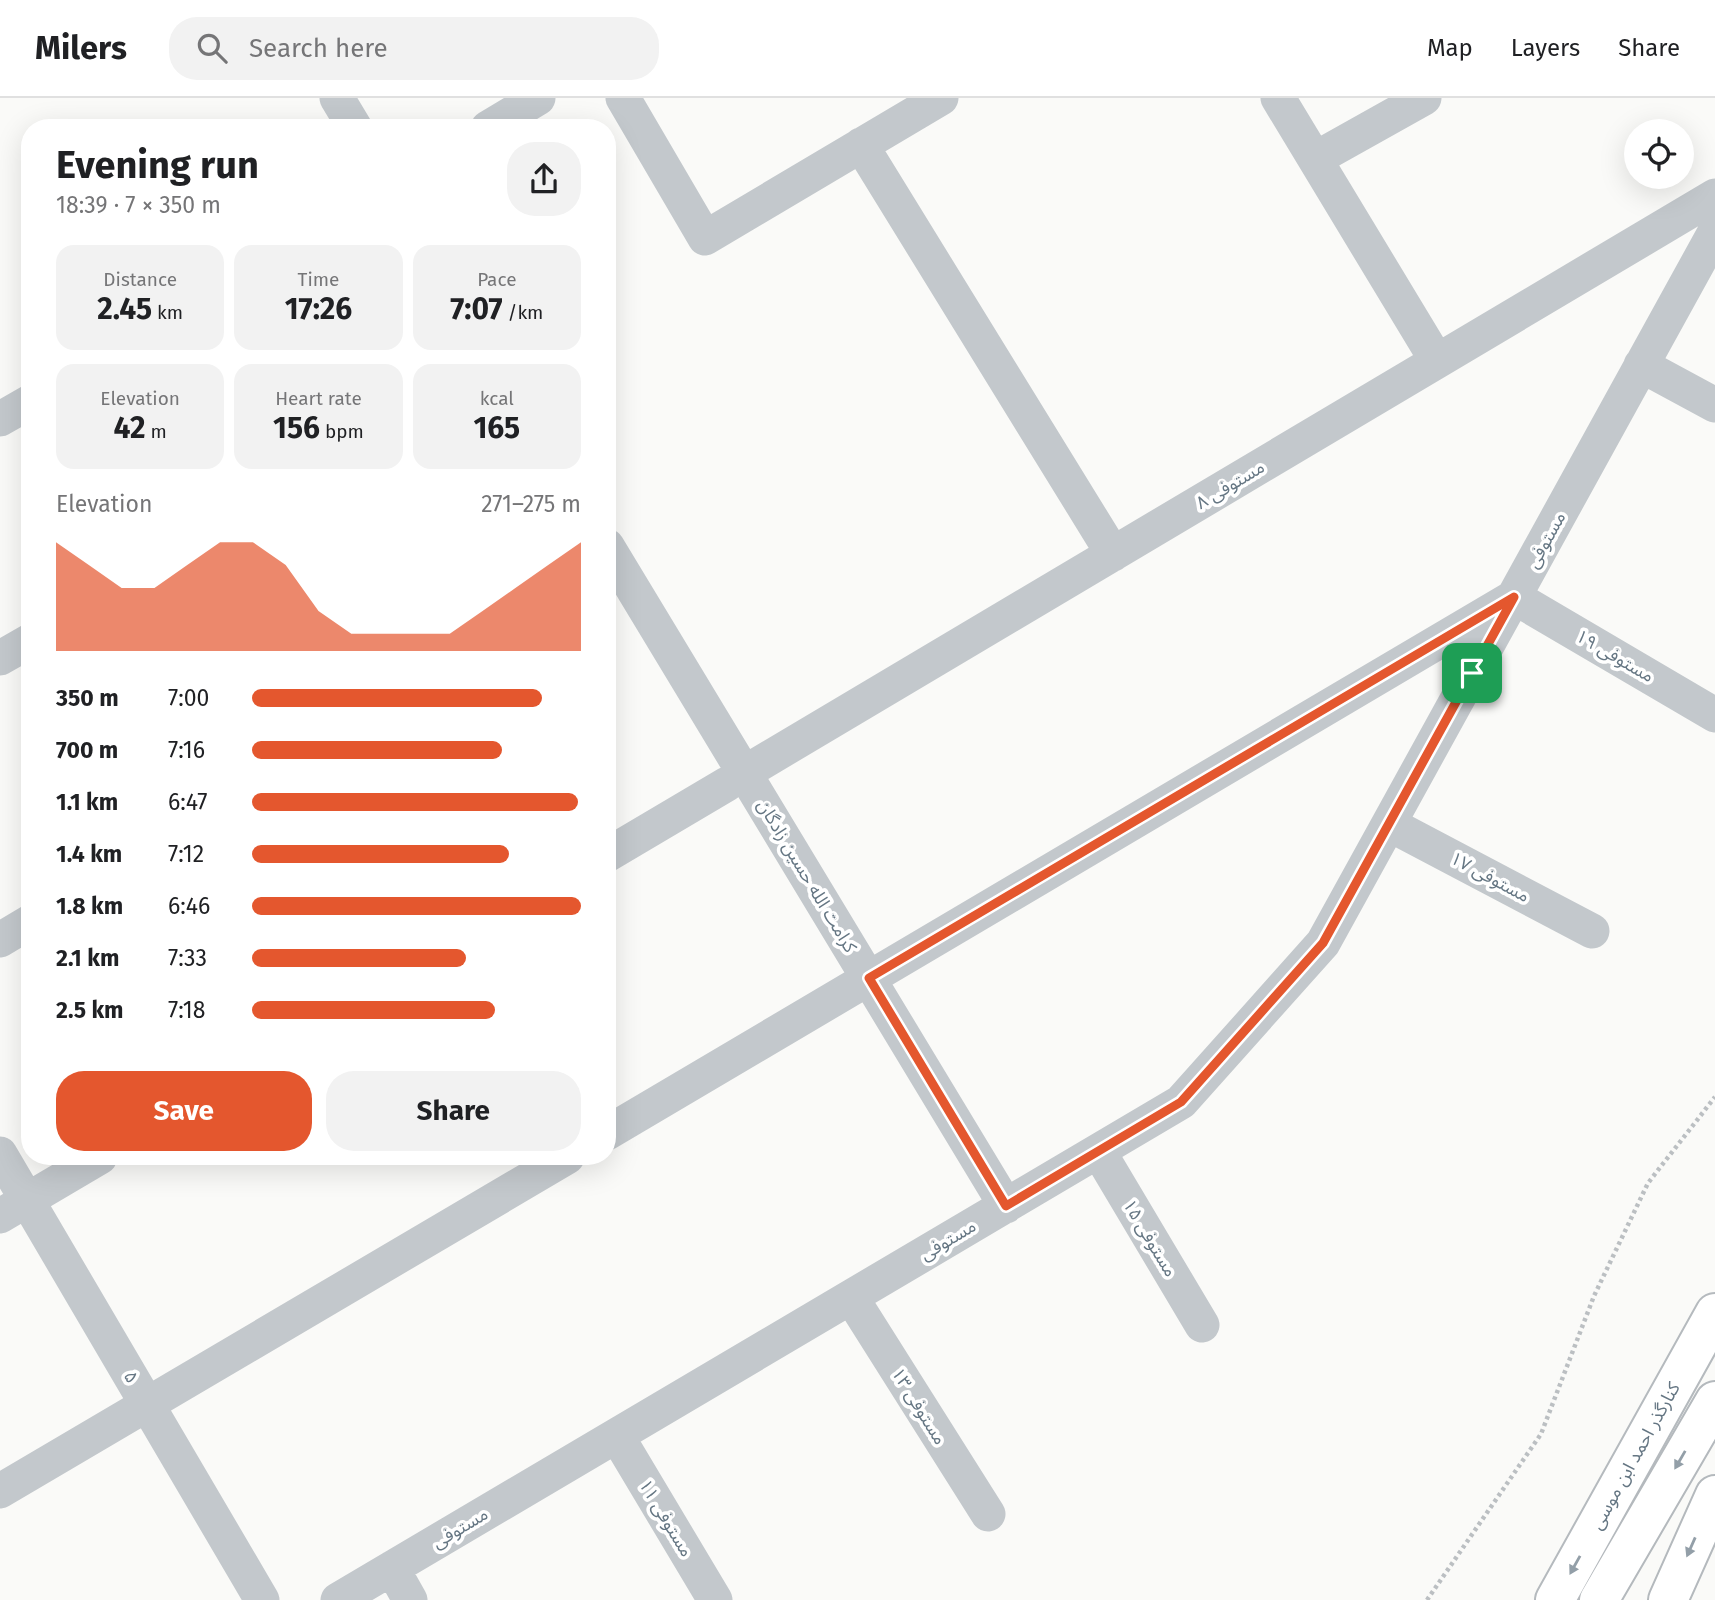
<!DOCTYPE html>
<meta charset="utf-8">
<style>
:root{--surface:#fff;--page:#f2f2f2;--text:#202124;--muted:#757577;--line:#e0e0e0;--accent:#e4572e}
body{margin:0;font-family:"Fira Sans","Noto Sans Arabic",sans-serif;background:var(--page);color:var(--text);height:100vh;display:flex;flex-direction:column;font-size:26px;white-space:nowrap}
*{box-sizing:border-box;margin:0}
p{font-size:23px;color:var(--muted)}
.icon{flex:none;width:38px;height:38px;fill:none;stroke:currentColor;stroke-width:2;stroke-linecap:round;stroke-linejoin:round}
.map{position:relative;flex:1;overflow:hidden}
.sheet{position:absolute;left:21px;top:21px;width:595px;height:1046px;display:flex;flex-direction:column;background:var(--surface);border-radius:28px;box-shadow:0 7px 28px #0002}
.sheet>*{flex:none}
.fabs{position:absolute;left:1624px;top:21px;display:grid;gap:14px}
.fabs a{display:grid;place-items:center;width:70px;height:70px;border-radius:50%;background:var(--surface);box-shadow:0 7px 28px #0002;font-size:35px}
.pin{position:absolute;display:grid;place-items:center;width:60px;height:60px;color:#fff;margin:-30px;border-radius:14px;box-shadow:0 4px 10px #0006}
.round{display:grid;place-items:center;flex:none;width:74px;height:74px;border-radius:28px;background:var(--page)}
.overview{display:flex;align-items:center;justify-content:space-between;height:119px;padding:0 35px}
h1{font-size:38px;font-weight:700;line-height:52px}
.metrics{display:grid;grid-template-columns:repeat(3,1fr);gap:10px;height:119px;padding:7px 35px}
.metrics div{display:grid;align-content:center;border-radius:18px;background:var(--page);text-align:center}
.metrics b{font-size:30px;font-weight:700}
.metrics small{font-size:19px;font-weight:400}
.metrics p{font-size:19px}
.chart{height:196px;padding:14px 35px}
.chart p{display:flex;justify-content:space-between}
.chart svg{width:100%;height:126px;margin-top:7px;fill:var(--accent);opacity:.7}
.button{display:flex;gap:14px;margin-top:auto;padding:14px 35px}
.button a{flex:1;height:80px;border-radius:28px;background:var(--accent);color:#fff;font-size:28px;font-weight:700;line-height:80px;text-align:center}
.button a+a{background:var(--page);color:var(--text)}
ul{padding:0 35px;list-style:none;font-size:23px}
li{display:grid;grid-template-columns:112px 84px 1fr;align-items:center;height:52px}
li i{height:18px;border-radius:9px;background:var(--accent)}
header{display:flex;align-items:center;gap:42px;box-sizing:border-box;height:98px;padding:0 35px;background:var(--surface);border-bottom:2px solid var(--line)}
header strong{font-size:33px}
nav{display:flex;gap:38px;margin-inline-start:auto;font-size:24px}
.search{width:490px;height:63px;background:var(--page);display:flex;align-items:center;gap:18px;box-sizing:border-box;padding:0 24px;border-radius:28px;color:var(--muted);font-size:26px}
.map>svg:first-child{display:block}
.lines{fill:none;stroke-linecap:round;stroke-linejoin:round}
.major-casing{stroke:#b5babe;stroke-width:42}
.highway-casing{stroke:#b4b9bd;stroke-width:42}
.path{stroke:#bbbfc2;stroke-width:4.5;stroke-dasharray:3.5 3.5;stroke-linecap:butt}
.minor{stroke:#c3c8cc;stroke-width:35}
.major{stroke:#fff;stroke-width:38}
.highway{stroke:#fff;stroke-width:38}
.oneway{fill:#939fa8}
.route-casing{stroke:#fff;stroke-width:14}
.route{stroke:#e4572e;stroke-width:9}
.labels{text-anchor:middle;stroke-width:7;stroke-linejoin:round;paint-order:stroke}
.street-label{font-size:18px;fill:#657683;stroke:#fff}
</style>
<header>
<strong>Milers</strong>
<div class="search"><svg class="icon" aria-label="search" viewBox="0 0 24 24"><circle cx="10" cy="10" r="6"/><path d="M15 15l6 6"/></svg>Search here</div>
<nav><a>Map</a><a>Layers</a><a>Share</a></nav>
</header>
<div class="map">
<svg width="1715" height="1502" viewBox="0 0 1715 1502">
<rect width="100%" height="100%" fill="#fafaf8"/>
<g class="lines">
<g class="major-casing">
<path id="major" d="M1555,1502L1715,1215"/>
</g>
<g class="highway-casing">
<path id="highway" d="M1599,1502L1715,1303
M1668,1502L1715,1397"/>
</g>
<path class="path" d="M1427,1502L1541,1336L1594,1198L1648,1085L1715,999"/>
<path class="minor" d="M337,0L355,30
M623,0L705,140L941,0
M1278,0L1437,263
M488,30L538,0
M861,47L1113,456
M1315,61L1424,0
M1641,267L1715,307
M0,321L30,304
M607,448L1006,1108
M0,560L30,543
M744,675L1715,98
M1389,726L1592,833
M607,757L727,686
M0,842L30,824
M607,1035L1514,499L1715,617
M1099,1054L1202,1227
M0,1056L262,1502
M0,1118L100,1059
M851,1199L988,1416
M617,1338L715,1502
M0,1393L567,1059
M392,1470L410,1502
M338,1502L1181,1004L1323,845L1715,134"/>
<use href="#major" class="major"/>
<use href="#highway" class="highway"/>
</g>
<defs><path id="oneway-solid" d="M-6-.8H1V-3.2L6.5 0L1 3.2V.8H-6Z" transform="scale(1.75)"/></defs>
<g class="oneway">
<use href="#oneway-solid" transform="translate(1680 1362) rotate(120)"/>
<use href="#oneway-solid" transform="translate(1691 1449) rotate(114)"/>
<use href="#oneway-solid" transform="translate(1575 1467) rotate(119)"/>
</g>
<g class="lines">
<g class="route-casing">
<path id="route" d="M1514,499L1323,845L1181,1004L1006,1108L869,880Z"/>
</g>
<use href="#route" class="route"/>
</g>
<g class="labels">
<g class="street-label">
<text transform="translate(1230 387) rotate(-31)" y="6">مستوفی ۸</text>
<text transform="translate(1546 442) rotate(-61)" y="6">مستوفی</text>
<text transform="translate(1615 558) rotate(30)" y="6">مستوفی ۱۹</text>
<text transform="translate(807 778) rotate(59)" y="6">کرامت الله حسین زادگان</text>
<text transform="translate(1490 779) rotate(28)" y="6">مستوفی ۱۷</text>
<text transform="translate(1150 1140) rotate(59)" y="6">مستوفی ۱۵</text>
<text transform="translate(948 1142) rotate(-31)" y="6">مستوفی</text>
<text transform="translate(131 1279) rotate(60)" y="6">۵</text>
<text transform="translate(919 1308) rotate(58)" y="6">مستوفی ۱۳</text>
<text transform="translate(1635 1358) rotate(-61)" y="6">کنارگذر احمد ابن موسی</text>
<text transform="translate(666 1420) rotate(59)" y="6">مستوفی ۱۱</text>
<text transform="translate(460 1430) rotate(-31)" y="6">مستوفی</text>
</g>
</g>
</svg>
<div class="fabs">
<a><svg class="icon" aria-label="locate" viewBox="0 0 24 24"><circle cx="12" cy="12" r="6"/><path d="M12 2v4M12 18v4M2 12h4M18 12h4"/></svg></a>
</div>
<div class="pin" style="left:1472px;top:575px;background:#1e9e55"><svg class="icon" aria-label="arrive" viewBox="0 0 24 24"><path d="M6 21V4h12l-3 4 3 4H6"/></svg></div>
<section class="sheet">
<div class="overview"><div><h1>Evening run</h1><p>18:39 · 7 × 350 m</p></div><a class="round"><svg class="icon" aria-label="share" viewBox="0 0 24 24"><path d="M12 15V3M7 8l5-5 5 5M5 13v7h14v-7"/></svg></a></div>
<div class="metrics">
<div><p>Distance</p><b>2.45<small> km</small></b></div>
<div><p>Time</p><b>17:26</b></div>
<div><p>Pace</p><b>7:07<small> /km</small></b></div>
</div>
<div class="metrics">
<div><p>Elevation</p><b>42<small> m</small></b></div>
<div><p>Heart rate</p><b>156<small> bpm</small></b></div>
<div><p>kcal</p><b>165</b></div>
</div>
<div class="chart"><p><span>Elevation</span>271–275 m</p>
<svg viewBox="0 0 160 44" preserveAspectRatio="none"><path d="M0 44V6L10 14L20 22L30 22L40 14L50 6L60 6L70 14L80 30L90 38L100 38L110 38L120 38L130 30L140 22L150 14L160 6V44z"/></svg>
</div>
<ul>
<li><b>350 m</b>7:00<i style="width:88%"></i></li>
<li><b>700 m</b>7:16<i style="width:76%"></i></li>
<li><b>1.1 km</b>6:47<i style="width:99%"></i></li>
<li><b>1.4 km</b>7:12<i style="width:78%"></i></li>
<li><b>1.8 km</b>6:46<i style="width:100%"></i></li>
<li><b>2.1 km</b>7:33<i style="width:65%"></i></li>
<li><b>2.5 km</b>7:18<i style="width:74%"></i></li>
</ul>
<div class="button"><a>Save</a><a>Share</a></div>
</section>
</div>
